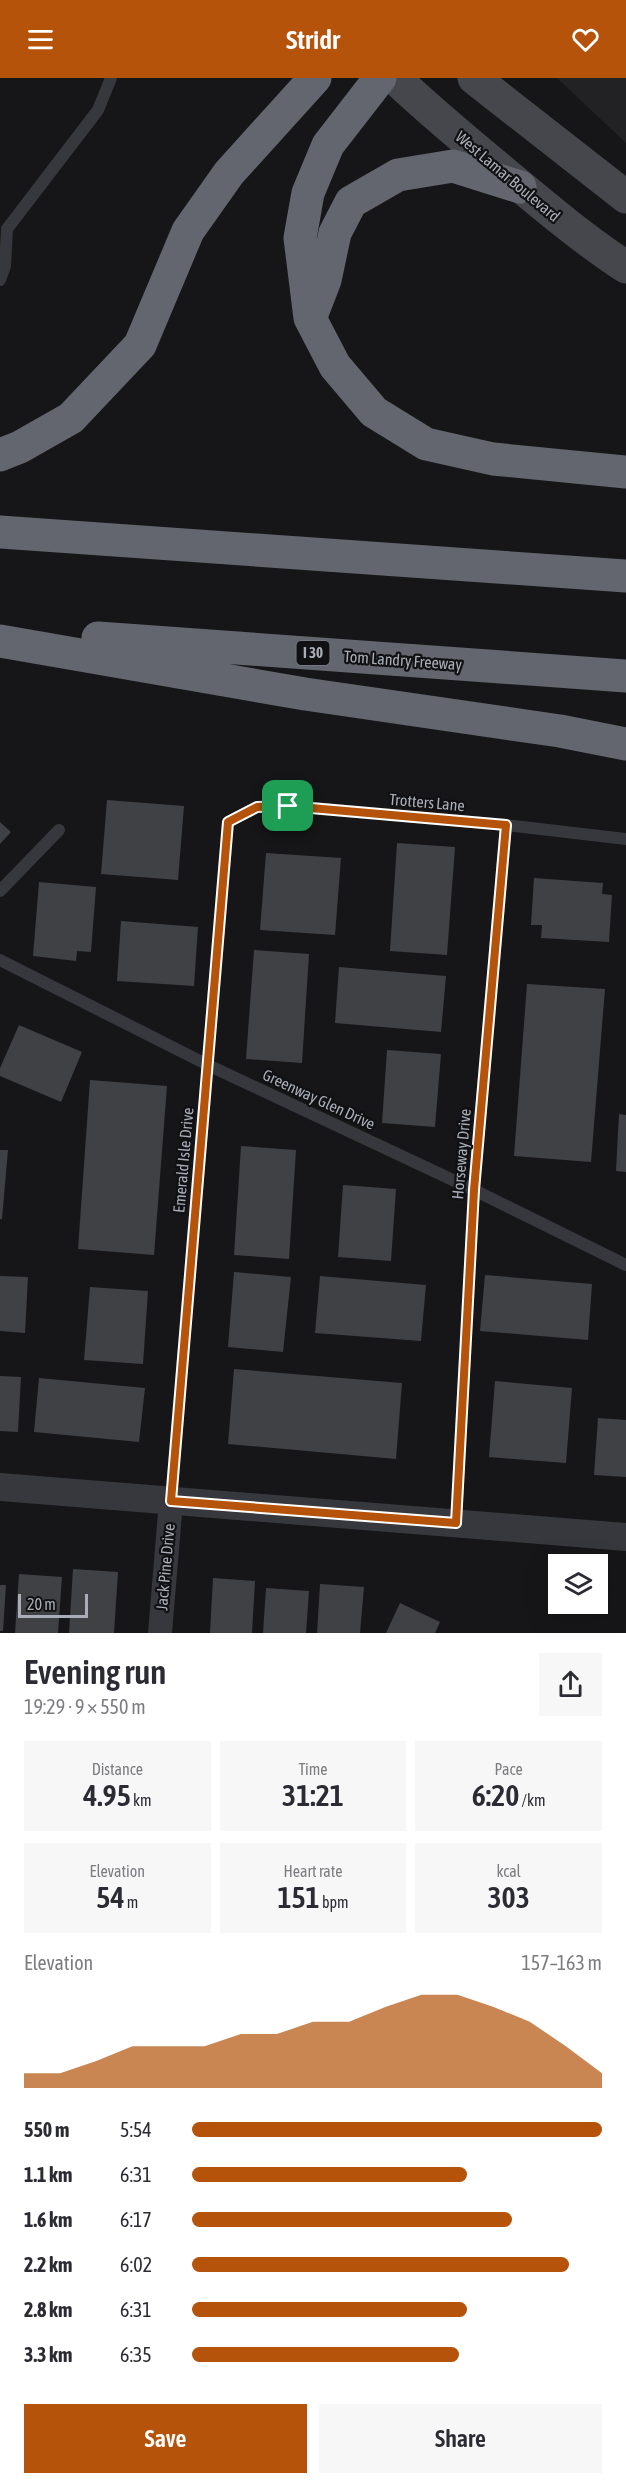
<!DOCTYPE html>
<meta charset="utf-8">
<style>
:root{--surface:#fff;--page:#f7f7f7;--text:#2b2b33;--muted:#7c7c81;--accent:#b45309}
body{margin:0;font-family:"Asap Condensed",sans-serif;background:var(--page);color:var(--text);height:100vh;display:flex;flex-direction:column;font-size:22px;white-space:nowrap}
*{box-sizing:border-box;margin:0}
p{font-size:20px;color:var(--muted)}
.icon{flex:none;width:33px;height:33px;fill:none;stroke:currentColor;stroke-width:2;stroke-linecap:round;stroke-linejoin:round}
.map{position:relative;height:1555px;overflow:hidden}
.sheet{display:flex;flex-direction:column;background:var(--surface);flex:1}
.sheet>*{flex:none}
.fabs{position:absolute;left:548px;top:1476px;display:grid;gap:12px}
.fabs a{display:grid;place-items:center;width:60px;height:60px;border-radius:0px;background:var(--surface);box-shadow:0 6px 24px #0002;font-size:30px}
.scale{position:absolute;left:18px;bottom:15px;width:70px;box-sizing:border-box;padding-left:6px;border:3px solid #a8adb8;border-top:0;font-size:16px;line-height:21px;white-space:nowrap;color:#a8adb8;-webkit-text-stroke:4px #111113;paint-order:stroke}
.pin{position:absolute;display:grid;place-items:center;width:51px;height:51px;color:#fff;margin:-26px;border-radius:12px;box-shadow:0 3px 9px #0006}
.round{display:grid;place-items:center;flex:none;width:63px;height:63px;border-radius:0px;background:var(--page)}
.summary{display:flex;align-items:center;justify-content:space-between;height:102px;padding:0 24px}
h1{font-size:33px;font-weight:600;line-height:45px}
.metrics{display:grid;grid-template-columns:repeat(3,1fr);gap:9px;height:102px;padding:6px 24px}
.metrics div{display:grid;align-content:center;border-radius:0px;background:var(--page);text-align:center}
.metrics b{font-size:30px;font-weight:600}
.metrics small{font-size:16px;font-weight:400}
.metrics p{font-size:16px}
.chart{height:168px;padding:12px 24px}
.chart p{display:flex;justify-content:space-between}
.chart svg{width:100%;height:108px;margin-top:6px;fill:var(--accent);opacity:.7}
.primary-button{display:flex;gap:12px;margin-top:auto;padding:12px 24px}
.primary-button a{flex:1;height:69px;border-radius:0px;background:var(--accent);color:#fff;font-size:24px;font-weight:600;line-height:69px;text-align:center}
.primary-button a+a{background:var(--page);color:var(--text)}
ul{padding:0 24px;list-style:none;font-size:20px}
li{display:grid;grid-template-columns:96px 72px 1fr;align-items:center;height:45px}
li i{height:15px;border-radius:8px;background:var(--accent)}
header{display:flex;justify-content:space-between;align-items:center;height:78px;padding:0 24px;background:var(--accent);color:#fff;font-size:27px;font-weight:600}
.map>svg:first-child{display:block}
.built{fill:#222225}
.building{fill:#404145}
.lines{fill:none;stroke-linecap:round;stroke-linejoin:round}
.service{stroke:#37383d;stroke-width:12}
.minor{stroke:#37383d;stroke-width:24}
.tertiary{stroke:#37383d;stroke-width:28}
.secondary{stroke:#45474d;stroke-width:33}
.motorway{stroke:#63666e;stroke-width:33}
.route-casing{stroke:#fff;stroke-width:12}
.route{stroke:#b45309;stroke-width:8}
.labels{text-anchor:middle;stroke-width:4.5;stroke-linejoin:round;paint-order:stroke}
.shield{fill:#111113;stroke:#7b7e86;stroke-width:1.5}
.shield-label{font-size:15px;font-weight:bold;fill:#a8adb8}
.street-label{font-size:16px;fill:#a8adb8;stroke:#111113}
</style>
<header><svg class="icon" aria-label="menu" viewBox="0 0 24 24"><path d="M4 6h16M4 12h16M4 18h16"/></svg>Stridr<svg class="icon" aria-label="heart" viewBox="0 0 24 24"><path d="M12 20l-8-8c-3-5 5-10 8-4 3-6 11-1 8 4z"/></svg></header>
<div class="map">
<svg width="626" height="1555" viewBox="0 0 626 1555">
<rect width="100%" height="100%" fill="#161618"/>
<path class="built" d="M557,0H626V65Z"/>
<path class="building" d="M107,722L184,728L178,802L101,796Z
M0,744L11,754L0,766Z
M397,765L455,769L447,877L390,873Z
M266,775L341,780L335,857L260,852Z
M534,800L603,805L602,816L612,817L609,864L541,860L542,847H531Z
M39,804L96,809L91,874L77,873L76,883L33,878Z
M121,843L198,849L194,908L117,903Z
M254,872L309,876L302,985L246,981Z
M339,889L446,898L441,954L335,945Z
M527,906L605,911L591,1084L514,1078Z
M19,947L82,974L61,1024L0,998V990Z
M387,972L441,976L435,1049L382,1045Z
M90,1002L167,1008L154,1177L78,1171Z
M619,1036L626,1037V1094L616,1093Z
M241,1068L296,1072L289,1181L234,1177Z
M0,1072H8L2,1141H0Z
M343,1107L396,1111L391,1183L338,1179Z
M234,1194L291,1199L283,1274L228,1269Z
M485,1197L592,1206L588,1262L480,1253Z
M0,1198L28,1199L25,1255L0,1253Z
M320,1198L426,1207L421,1263L315,1255Z
M90,1209L148,1213L143,1286L84,1282Z
M234,1291L402,1305L396,1381L228,1366Z
M0,1298L21,1299L18,1354L0,1353Z
M39,1300L145,1310L139,1364L34,1354Z
M495,1303L572,1310L566,1385L489,1379Z
M598,1340L626,1342V1399L594,1397Z
M73,1491L118,1494L114,1555H69Z
M19,1496L62,1499L58,1555H15Z
M213,1500L255,1503L252,1555H210Z
M320,1506L364,1509L360,1555H317Z
M0,1507H6L3,1553H0Z
M266,1510L309,1513L306,1555H263Z
M400,1525L440,1544L435,1555H386Z"/>
<g class="lines">
<path class="service" d="M0,202L5,188L7,151L98,32L111,0
M0,813L59,752
M0,882L208,987L474,1112L626,1187
M171,1423L228,744L257,729L288,728L506,747L626,761
M456,1445L474,1112L506,747"/>
<path class="minor" d="M160,1555L171,1423"/>
<path class="tertiary" d="M0,1409L626,1459"/>
<path class="secondary" d="M395,0C433,36 473,69 513,102C550,133 586,163 626,189
M474,0L626,119"/>
<path class="motorway" d="M380,0L328,67L308,115L300,160L310,240L335,288L374,334L426,366L493,381L626,394
M313,233L325,202L335,155L351,124L398,97L453,88L520,109
M0,377L20,369L71,340L140,267L188,153L229,95L315,0
M0,454L626,498
M98,560L626,598
M0,563L305,616L560,653L626,666"/>
</g>
<g class="lines">
<g class="route-casing">
<path id="route" d="M288,728L506,747L474,1112L456,1445L171,1423L228,744L257,729Z"/>
</g>
<use href="#route" class="route"/>
</g>
<g class="labels">
<rect class="shield" x="296.5" y="563" width="33" height="24" rx="4.5"/>
<g class="shield-label">
<text x="313" y="580">I 30</text>
</g>
<g class="street-label">
<text transform="translate(508 98) rotate(40)" y="6">West Lamar Boulevard</text>
<text transform="translate(403 582) rotate(4)" y="6">Tom Landry Freeway</text>
<text transform="translate(427 724) rotate(5)" y="6">Trotters Lane</text>
<text transform="translate(319 1021) rotate(25)" y="6">Greenway Glen Drive</text>
<text transform="translate(461 1076) rotate(-85)" y="6">Horseway Drive</text>
<text transform="translate(183 1082) rotate(-85)" y="6">Emerald Isle Drive</text>
<text transform="translate(165 1489) rotate(-85)" y="6">Jack Pine Drive</text>
</g>
</g>
</svg>
<div class="fabs">
<a><svg class="icon" aria-label="layers" viewBox="0 0 24 24"><path d="M12 4l9 5-9 5-9-5zM3 14l9 5 9-5"/></svg></a>
</div>
<div class="scale">20 m</div>
<div class="pin" style="left:288px;top:728px;background:#1e9e55"><svg class="icon" aria-label="arrive" viewBox="0 0 24 24"><path d="M6 21V4h12l-3 4 3 4H6"/></svg></div>
</div>
<section class="sheet">
<div class="summary"><div><h1>Evening run</h1><p>19:29 · 9 × 550 m</p></div><a class="round"><svg class="icon" aria-label="share" viewBox="0 0 24 24"><path d="M12 15V3M7 8l5-5 5 5M5 13v7h14v-7"/></svg></a></div>
<div class="metrics">
<div><p>Distance</p><b>4.95<small> km</small></b></div>
<div><p>Time</p><b>31:21</b></div>
<div><p>Pace</p><b>6:20<small> /km</small></b></div>
</div>
<div class="metrics">
<div><p>Elevation</p><b>54<small> m</small></b></div>
<div><p>Heart rate</p><b>151<small> bpm</small></b></div>
<div><p>kcal</p><b>303</b></div>
</div>
<div class="chart"><p><span>Elevation</span>157–163 m</p>
<svg viewBox="0 0 160 44" preserveAspectRatio="none"><path d="M0 44V38L10 38L20 33L30 27L40 27L50 27L60 22L70 22L80 17L90 17L100 11L110 6L120 6L130 11L140 17L150 27L160 38V44z"/></svg>
</div>
<ul>
<li><b>550 m</b>5:54<i style="width:100%"></i></li>
<li><b>1.1 km</b>6:31<i style="width:67%"></i></li>
<li><b>1.6 km</b>6:17<i style="width:78%"></i></li>
<li><b>2.2 km</b>6:02<i style="width:92%"></i></li>
<li><b>2.8 km</b>6:31<i style="width:67%"></i></li>
<li><b>3.3 km</b>6:35<i style="width:65%"></i></li>
</ul>
<div class="primary-button"><a>Save</a><a>Share</a></div>
</section>
